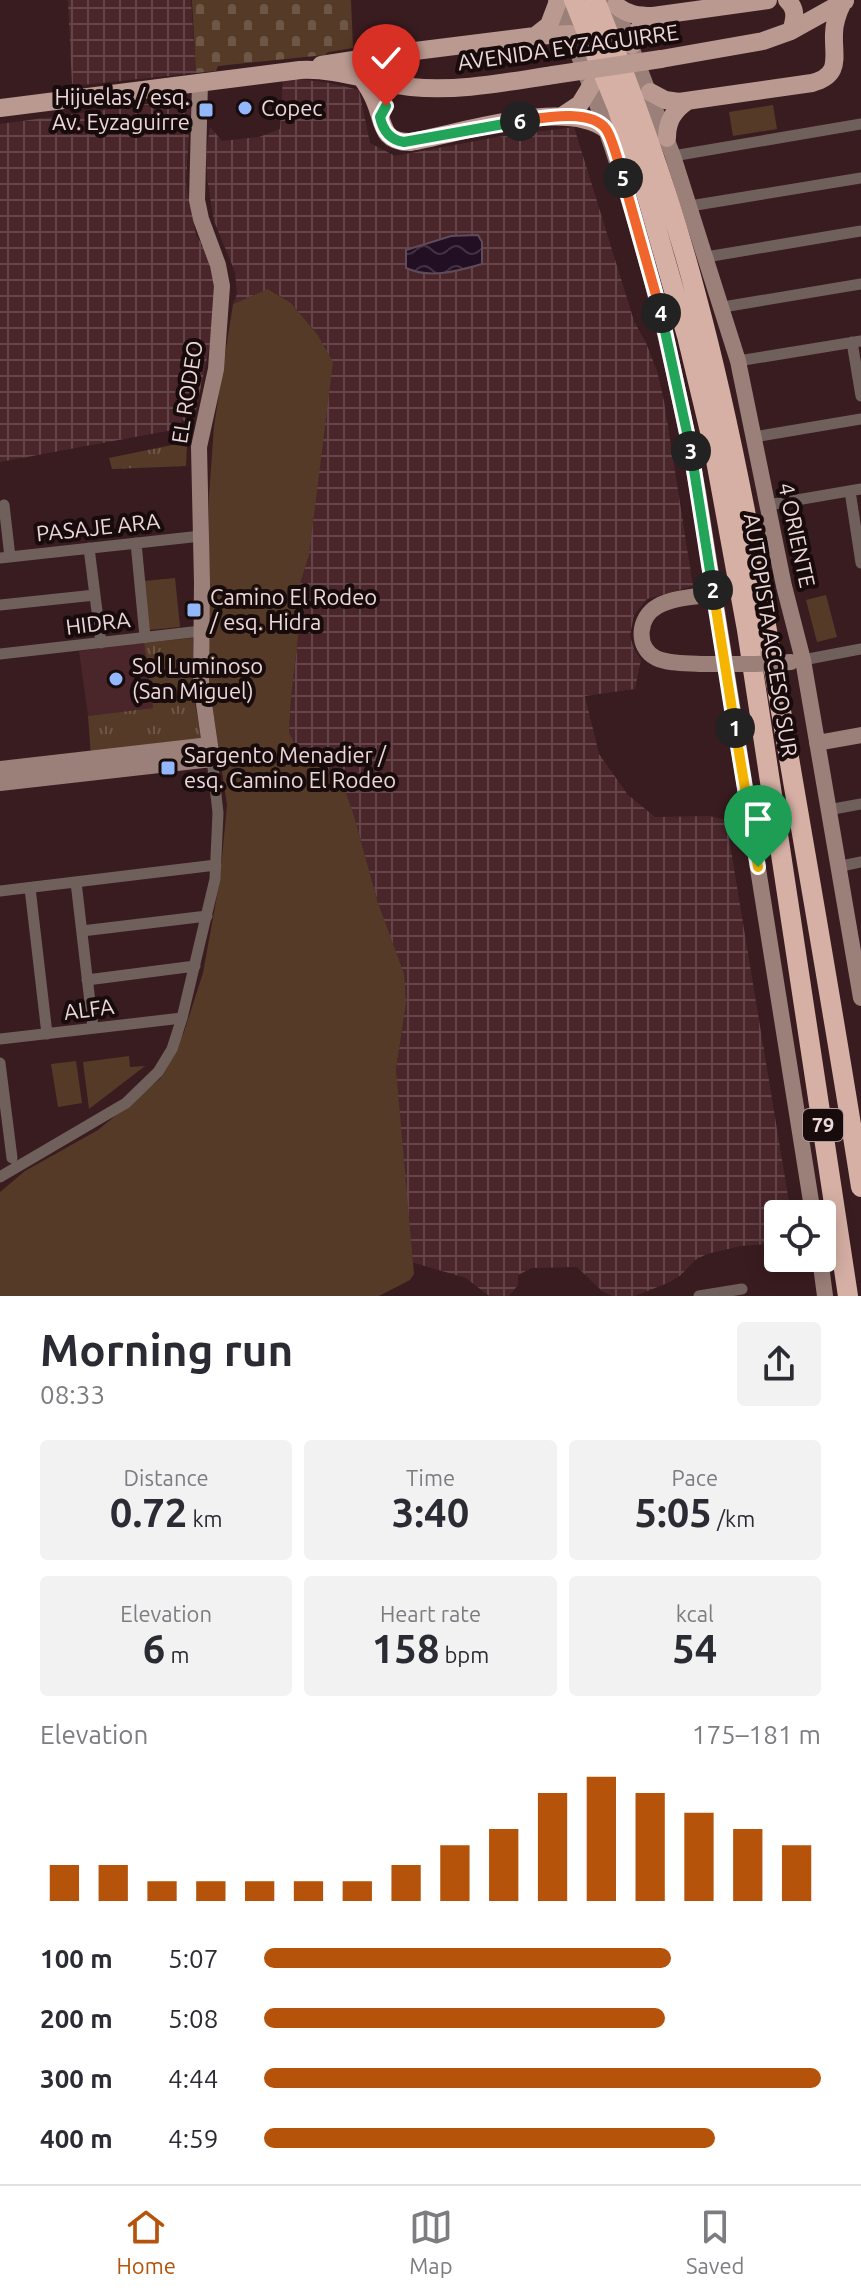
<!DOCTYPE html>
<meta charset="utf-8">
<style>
:root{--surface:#fff;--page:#f2f2f3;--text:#2b2b33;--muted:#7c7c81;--line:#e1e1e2;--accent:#b45309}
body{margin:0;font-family:Ubuntu,sans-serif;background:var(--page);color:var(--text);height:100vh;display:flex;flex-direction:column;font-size:30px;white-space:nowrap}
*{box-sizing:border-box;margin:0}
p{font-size:26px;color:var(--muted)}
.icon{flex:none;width:44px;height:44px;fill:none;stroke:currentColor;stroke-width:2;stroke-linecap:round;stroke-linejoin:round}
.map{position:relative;height:1296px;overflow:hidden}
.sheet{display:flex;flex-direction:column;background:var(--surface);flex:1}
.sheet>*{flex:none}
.controls{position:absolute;left:764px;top:1200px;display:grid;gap:16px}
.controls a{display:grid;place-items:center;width:72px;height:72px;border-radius:8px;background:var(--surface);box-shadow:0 4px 20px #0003;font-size:40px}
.pin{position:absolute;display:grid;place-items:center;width:68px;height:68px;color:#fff;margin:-82px -34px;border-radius:50% 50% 50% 0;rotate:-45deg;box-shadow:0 0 8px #0007}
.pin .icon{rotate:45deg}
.km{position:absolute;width:40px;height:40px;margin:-20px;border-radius:50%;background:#222;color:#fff;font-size:22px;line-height:40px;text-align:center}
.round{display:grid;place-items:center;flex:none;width:84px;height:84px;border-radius:8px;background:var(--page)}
.head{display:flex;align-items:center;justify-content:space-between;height:136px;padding:0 40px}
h1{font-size:44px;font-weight:600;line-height:60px}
.stats{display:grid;grid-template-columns:repeat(3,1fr);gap:12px;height:136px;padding:8px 40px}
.stats div{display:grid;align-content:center;border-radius:8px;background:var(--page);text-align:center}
.stats b{font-size:40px;font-weight:600}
.stats small{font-size:22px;font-weight:400}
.stats p{font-size:22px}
.chart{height:224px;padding:16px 40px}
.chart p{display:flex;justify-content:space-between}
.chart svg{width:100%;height:144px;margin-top:8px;stroke:var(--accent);stroke-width:6}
ul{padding:0 40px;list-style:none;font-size:26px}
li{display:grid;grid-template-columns:128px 96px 1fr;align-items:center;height:60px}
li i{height:20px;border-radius:10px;background:var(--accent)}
.menu{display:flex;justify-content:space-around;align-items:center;height:112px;border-top:2px solid var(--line);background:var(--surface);font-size:22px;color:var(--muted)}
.menu a{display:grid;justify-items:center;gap:4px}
.menu .selected{color:var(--accent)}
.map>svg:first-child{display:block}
.built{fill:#4a262b}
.industrial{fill:url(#industrial-grid)}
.green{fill:#553b27}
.cemetery{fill:url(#cemetery-stones)}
.park{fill:url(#park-tufts)}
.water{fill:url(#water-waves);stroke:#5f4b5a;stroke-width:2}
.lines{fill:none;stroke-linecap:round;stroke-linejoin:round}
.street{stroke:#70605c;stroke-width:11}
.secondary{stroke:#9a8079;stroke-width:16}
.primary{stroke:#ba9990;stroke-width:18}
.highway{stroke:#d7b0a5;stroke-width:20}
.secondary-bridge{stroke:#9a8079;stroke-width:16}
.primary-bridge{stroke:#ba9990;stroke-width:18}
.split-1-casing{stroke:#fff;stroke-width:16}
.split-2-casing{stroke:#fff;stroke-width:16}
.split-3-casing{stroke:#fff;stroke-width:16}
.split-4-casing{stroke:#fff;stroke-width:16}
.split-5-casing{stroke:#fff;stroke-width:16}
.split-6-casing{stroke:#fff;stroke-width:16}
.split-7-casing{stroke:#fff;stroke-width:16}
.split-1{stroke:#f5b400;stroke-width:10}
.split-2{stroke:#f5b400;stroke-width:10}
.split-3{stroke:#22a559;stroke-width:10}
.split-4{stroke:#22a559;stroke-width:10}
.split-5{stroke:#f0652b;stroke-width:10}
.split-6{stroke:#f0652b;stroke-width:10}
.split-7{stroke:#22a559;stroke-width:10}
.poi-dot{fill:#92b7fd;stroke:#180b0c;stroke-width:3}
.labels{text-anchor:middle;stroke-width:8;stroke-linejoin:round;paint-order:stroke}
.shield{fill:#180b0c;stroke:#ac9a9c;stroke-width:2}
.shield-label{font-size:20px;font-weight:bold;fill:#ecd7d9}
.street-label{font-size:22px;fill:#ecd7d9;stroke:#180b0c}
.poi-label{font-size:22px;fill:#ecd7d9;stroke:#180b0c;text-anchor:start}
</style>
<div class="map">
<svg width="861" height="1296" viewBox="0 0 861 1296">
<defs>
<pattern id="industrial-grid" width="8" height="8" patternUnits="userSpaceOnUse" patternTransform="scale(2)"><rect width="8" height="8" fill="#4a262b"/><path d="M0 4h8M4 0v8" fill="none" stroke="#644549"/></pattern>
<pattern id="cemetery-stones" width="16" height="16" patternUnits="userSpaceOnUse" patternTransform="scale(2)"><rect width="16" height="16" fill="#553b27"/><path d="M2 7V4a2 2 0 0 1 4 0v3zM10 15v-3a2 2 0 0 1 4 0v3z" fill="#6e5746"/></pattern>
<pattern id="park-tufts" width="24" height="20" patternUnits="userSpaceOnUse" patternTransform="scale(2)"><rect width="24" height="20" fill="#553b27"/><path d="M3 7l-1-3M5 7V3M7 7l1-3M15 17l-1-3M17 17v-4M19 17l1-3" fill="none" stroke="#6e5746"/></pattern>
<pattern id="water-waves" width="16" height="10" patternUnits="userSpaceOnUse" patternTransform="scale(2)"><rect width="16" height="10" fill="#230f23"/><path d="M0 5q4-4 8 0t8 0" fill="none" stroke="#433142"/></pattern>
</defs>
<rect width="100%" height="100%" fill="#391c20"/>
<path class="built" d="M144,643L153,708L88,716L79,651Z"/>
<path class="industrial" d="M68,0H191L196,73L72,86Z
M283,77L330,83L359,90L370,143L395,156L497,137L574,127L634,321L646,343L657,371L664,401L693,586L647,599L634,615L630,636L634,649L641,660L635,689L585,696L599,754L628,795L655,817L709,816L726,820L791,1214H778V1243L741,1246L707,1254L695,1260L681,1275L670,1282L635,1296H612L602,1291L577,1267L532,1268L518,1275V1285L509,1296H489L466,1278L411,1262L396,1069L406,1004L354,816L323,769L298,751L289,732L291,698L299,629L296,597L309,555L317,334L291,303L269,289L233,304L237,294L235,272L214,221L207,178L206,154L210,127L222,141L259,137L280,129Z
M191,98L186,183L196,235L215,264L218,306L193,424L182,420L178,429L0,462V124Z"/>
<path class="green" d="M773,105L777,129L733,136L729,112Z
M268,289L291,303L317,334L333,362L309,555L296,597L299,629L291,698L289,732L298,751L343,785L354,816L378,903L404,974L406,1004L396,1069L414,1274L410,1280L379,1296H0V1192L25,1171L98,1130L161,1078L184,1032L203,973L220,879L227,805L209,682V496L214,426L233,304Z
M175,578L180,627L149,630L144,581Z
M826,595L837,637L817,642L806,600Z
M129,1056L130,1067L145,1066L89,1109L83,1062Z
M76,1061L82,1103L58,1107L51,1064Z"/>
<path class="cemetery" d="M192,0H351L353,48L328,52L325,55L218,66L216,71L196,73Z"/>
<path class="park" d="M187,442L186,466L112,469L109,458Z
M193,638V692L201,737L197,742L91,756L88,716L153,708L144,643Z"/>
<path class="water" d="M478,235L482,242V264C458,271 430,279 406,268V250L451,236Z"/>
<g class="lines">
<path class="street" d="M673,156L861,124
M690,206L861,178
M706,257L861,231
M723,307L861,284
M852,342L861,396
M738,361L861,341
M754,437L861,419
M850,491L861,563
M4,505L10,557
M768,505L861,489
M136,543L145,637
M89,548L101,643
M0,558L201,536
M0,605L95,595
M0,654L201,631
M803,660L861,649
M828,810L861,804
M837,867L861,862
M76,882L93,1028
M30,888L47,1034
M0,891L216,865
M82,931L207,916
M87,980L195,966
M0,1039L182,1018
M0,1063L12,1158
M0,1177L126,1103L158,1072L172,1049L182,1018L215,879L218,813L212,759
M699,1296L742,1289"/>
<path class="secondary" d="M556,0C625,160 667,321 698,492L813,1214
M613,0L673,156L738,361L784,586L803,660L861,998
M701,664C686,663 669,664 656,658C635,647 638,617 658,606C674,597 696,597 714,594
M817,743L861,735
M0,769L210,745
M0,783L212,759L201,683L202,583L199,447L216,369L222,286L218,265L201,219L197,200L200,82
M820,1258L825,1296"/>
<path class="primary" d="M787,0C797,9 795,19 791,31
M616,5C627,15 639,16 653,16L768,0
M535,36L549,25L557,4
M632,45L638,30L653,16
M661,59L763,41L791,31L845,1
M321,65L399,53L535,36L570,34
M360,76C367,85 372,93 376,104C384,125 382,142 410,142C459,134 565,97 607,130
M650,92L665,100L679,102L812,83C842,75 833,57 834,34C834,23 838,12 843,2
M0,108L300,70C338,68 373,83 411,87C458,92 506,82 553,75
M562,116L580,104L591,86
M667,138C667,122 673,111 686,102"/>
<path class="highway" d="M574,0L617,107L647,196L687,336L713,444L747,630L848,1296
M595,0C634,96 670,195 696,295C736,444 761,595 787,746C812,893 838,1040 861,1187"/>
<path class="secondary-bridge" d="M701,664H756L791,662"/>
<path class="primary-bridge" d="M553,75L661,59"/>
</g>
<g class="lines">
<g class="split-1-casing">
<path id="split-1" d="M735,728L758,867"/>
</g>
<g class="split-2-casing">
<path id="split-2" d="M713,590L735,728"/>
</g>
<g class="split-3-casing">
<path id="split-3" d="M691,451L713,590"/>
</g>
<g class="split-4-casing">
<path id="split-4" d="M661,313L691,451"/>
</g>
<g class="split-5-casing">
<path id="split-5" d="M623,178L661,313"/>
</g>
<g class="split-6-casing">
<path id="split-6" d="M520,121C542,118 590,108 606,129C613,139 619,165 623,178"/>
</g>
<g class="split-7-casing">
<path id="split-7" d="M386,106L380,117C383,131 390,140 404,142L520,121"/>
</g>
<use href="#split-1" class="split-1"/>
<use href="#split-2" class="split-2"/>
<use href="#split-3" class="split-3"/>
<use href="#split-4" class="split-4"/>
<use href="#split-5" class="split-5"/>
<use href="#split-6" class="split-6"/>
<use href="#split-7" class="split-7"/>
</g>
<g class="poi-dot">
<circle cx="245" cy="108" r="8"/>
<rect x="198" y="102" width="16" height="16" rx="4"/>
<rect x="186" y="602" width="16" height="16" rx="4"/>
<circle cx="116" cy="679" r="8"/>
<rect x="160" y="760" width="16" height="16" rx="4"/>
</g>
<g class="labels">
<rect class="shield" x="803" y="1109" width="40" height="32" rx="6"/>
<g class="shield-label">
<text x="823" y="1132">79</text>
</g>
<g class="street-label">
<text transform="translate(568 47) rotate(-8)" y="8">AVENIDA EYZAGUIRRE</text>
<text transform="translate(187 392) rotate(-81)" y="8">EL RODEO</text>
<text transform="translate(98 527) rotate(-6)" y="8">PASAJE ARA</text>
<text transform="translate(797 535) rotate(78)" y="8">4 ORIENTE</text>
<text transform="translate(98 623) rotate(-7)" y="8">HIDRA</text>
<text transform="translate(771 635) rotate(81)" y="8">AUTOPISTA ACCESO SUR</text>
<text transform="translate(89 1009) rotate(-7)" y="8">ALFA</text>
</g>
<g class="poi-label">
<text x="190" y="105" text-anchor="end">Hijuelas / esq.<tspan x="190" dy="25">Av. Eyzaguirre</tspan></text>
<text x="261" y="116">Copec</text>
<text x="210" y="605">Camino El Rodeo<tspan x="210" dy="25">/ esq. Hidra</tspan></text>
<text x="132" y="674">Sol Luminoso<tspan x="132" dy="25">(San Miguel)</tspan></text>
<text x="184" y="763">Sargento Menadier /<tspan x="184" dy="25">esq. Camino El Rodeo</tspan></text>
</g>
</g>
</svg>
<div class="controls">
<a><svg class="icon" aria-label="locate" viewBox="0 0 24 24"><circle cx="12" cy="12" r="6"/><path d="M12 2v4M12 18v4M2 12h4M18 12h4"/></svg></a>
</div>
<div class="pin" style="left:758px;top:867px;background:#1e9e55"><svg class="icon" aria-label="arrive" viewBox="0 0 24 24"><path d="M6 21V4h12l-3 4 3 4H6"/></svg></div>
<div class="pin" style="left:386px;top:106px;background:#d93025"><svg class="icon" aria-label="check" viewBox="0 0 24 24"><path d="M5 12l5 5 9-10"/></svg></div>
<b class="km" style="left:735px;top:728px">1</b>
<b class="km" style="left:713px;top:590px">2</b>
<b class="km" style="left:691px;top:451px">3</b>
<b class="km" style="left:661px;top:313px">4</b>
<b class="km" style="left:623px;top:178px">5</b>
<b class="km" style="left:520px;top:121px">6</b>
</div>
<section class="sheet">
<div class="head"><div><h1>Morning run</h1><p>08:33</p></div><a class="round"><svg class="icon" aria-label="share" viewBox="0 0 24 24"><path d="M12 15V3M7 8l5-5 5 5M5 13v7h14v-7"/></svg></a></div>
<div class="stats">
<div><p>Distance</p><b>0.72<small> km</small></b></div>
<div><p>Time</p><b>3:40</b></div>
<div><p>Pace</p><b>5:05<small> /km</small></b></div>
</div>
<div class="stats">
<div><p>Elevation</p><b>6<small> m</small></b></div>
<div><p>Heart rate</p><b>158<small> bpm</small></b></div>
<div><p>kcal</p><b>54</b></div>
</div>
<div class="chart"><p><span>Elevation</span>175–181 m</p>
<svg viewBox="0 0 160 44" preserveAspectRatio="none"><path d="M5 44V33M15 44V33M25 44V38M35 44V38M45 44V38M55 44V38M65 44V38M75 44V33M85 44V27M95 44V22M105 44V11M115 44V6M125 44V11M135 44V17M145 44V22M155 44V27"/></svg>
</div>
<ul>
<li><b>100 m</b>5:07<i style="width:73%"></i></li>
<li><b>200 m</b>5:08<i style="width:72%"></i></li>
<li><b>300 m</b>4:44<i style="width:100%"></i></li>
<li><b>400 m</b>4:59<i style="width:81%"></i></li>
</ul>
</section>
<nav class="menu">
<a class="selected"><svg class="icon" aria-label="home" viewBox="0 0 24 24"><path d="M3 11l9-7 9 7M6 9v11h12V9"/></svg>Home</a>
<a><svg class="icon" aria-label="map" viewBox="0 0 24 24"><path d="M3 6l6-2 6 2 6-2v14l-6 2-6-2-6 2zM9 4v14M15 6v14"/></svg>Map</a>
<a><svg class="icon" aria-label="saved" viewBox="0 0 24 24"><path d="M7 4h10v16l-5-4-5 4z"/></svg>Saved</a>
</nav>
